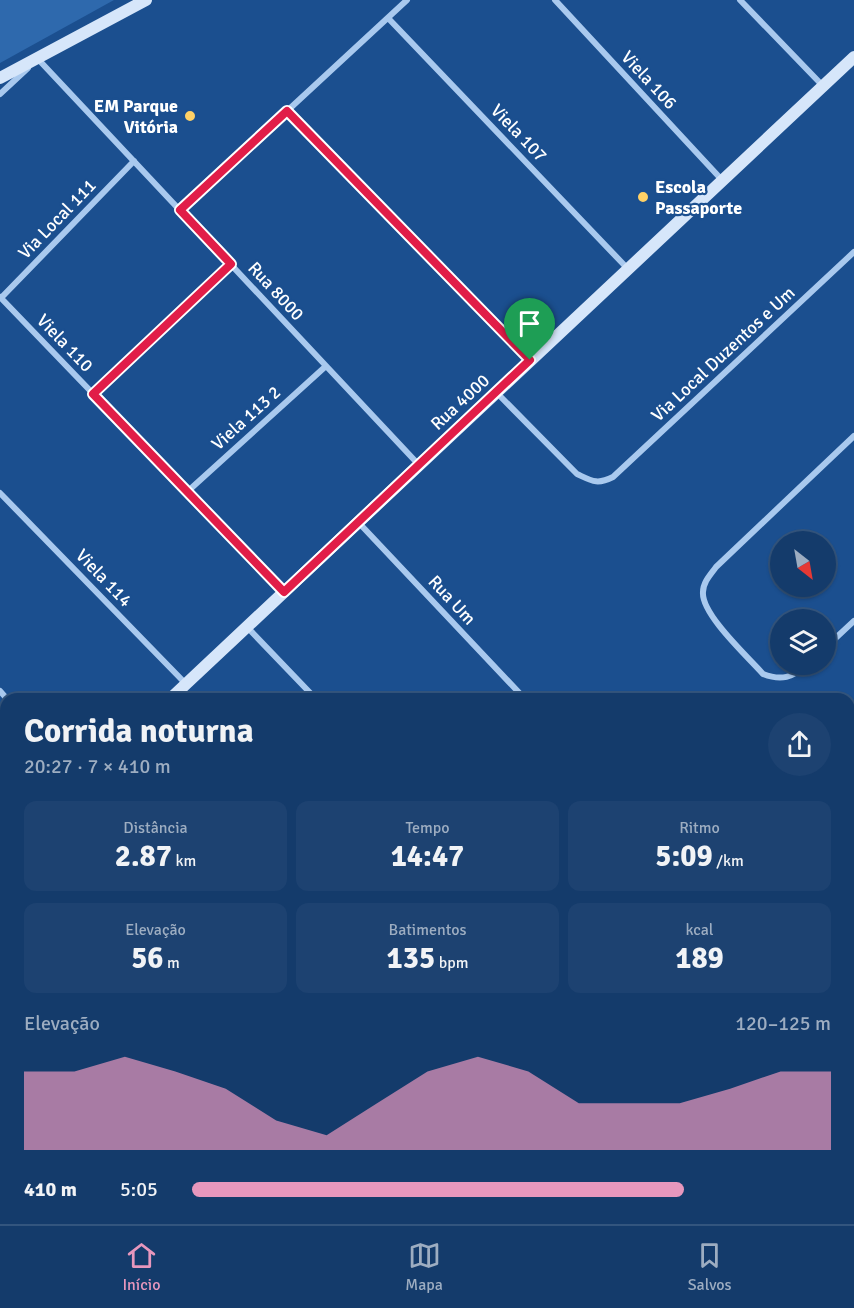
<!DOCTYPE html>
<html lang="pt">
<meta charset="utf-8">
<style>
:root{--surface:#143b6b;--page:#1d4271;--text:#f1f3f6;--muted:#9dadc1;--line:#33557e;--accent:#e797bd}
body{margin:0;font-family:Signika,sans-serif;background:var(--page);color:var(--text);height:100vh;display:flex;flex-direction:column;font-size:22px;white-space:nowrap}
*{box-sizing:border-box;margin:0}
p{font-size:20px;color:var(--muted)}
.icon{flex:none;width:33px;height:33px;fill:none;stroke:currentColor;stroke-width:2;stroke-linecap:round;stroke-linejoin:round}
.map{position:relative;flex:1;overflow:hidden}
.panel{position:absolute;left:0px;top:693px;width:855px;height:531px;display:flex;flex-direction:column;background:var(--surface);border-radius:18px 18px 0 0;box-shadow:0 2px 4px #0004,0 0 0 2px var(--line)}
.panel>*{flex:none}
.needle{width:39px;rotate:149deg}
.tools{position:absolute;left:770px;top:531px;display:grid;gap:12px}
.tools a{display:grid;place-items:center;width:66px;height:66px;border-radius:50%;background:var(--surface);box-shadow:0 2px 4px #0004,0 0 0 2px var(--line);font-size:30px}
.pin{position:absolute;display:grid;place-items:center;width:51px;height:51px;color:#fff;margin:-62px -26px;border-radius:50% 50% 50% 0;rotate:-45deg;box-shadow:0 0 6px #0007}
.pin .icon{rotate:45deg}
.round{display:grid;place-items:center;flex:none;width:63px;height:63px;border-radius:32px;background:var(--page)}
.summary{display:flex;align-items:center;justify-content:space-between;height:102px;padding:0 24px}
h1{font-size:33px;font-weight:800;line-height:45px}
.stats{display:grid;grid-template-columns:repeat(3,1fr);gap:9px;height:102px;padding:6px 24px}
.stats div{display:grid;align-content:center;border-radius:12px;background:var(--page);text-align:center}
.stats b{font-size:30px;font-weight:800}
.stats small{font-size:16px;font-weight:400}
.stats p{font-size:16px}
.chart{height:168px;padding:12px 24px}
.chart p{display:flex;justify-content:space-between}
.chart svg{width:100%;height:108px;margin-top:6px;fill:var(--accent);opacity:.7}
ul{padding:0 24px;list-style:none;font-size:20px}
li{display:grid;grid-template-columns:96px 72px 1fr;align-items:center;height:45px}
li i{height:15px;border-radius:8px;background:var(--accent)}
.tabs{display:flex;justify-content:space-around;align-items:center;height:84px;border-top:2px solid var(--line);background:var(--surface);font-size:16px;color:var(--muted)}
.tabs a{display:grid;justify-items:center;gap:3px}
.tabs .active{color:var(--accent)}
.map>svg:first-child{display:block}
.green{fill:#2e69ad}
.lines{fill:none;stroke-linecap:round;stroke-linejoin:round}
.street{stroke:#a9c9ee;stroke-width:6}
.secondary{stroke:#d6e6fa;stroke-width:12}
.route-casing{stroke:#fff;stroke-width:12}
.route{stroke:#e11d48;stroke-width:8}
.poi-dot{fill:#ffd166;stroke:#1b4f8f;stroke-width:2}
.labels{text-anchor:middle;stroke-width:4.5;stroke-linejoin:round;paint-order:stroke}
.street-label{font-size:18px;fill:#fff;stroke:#1b4f8f}
.poi-label{font-size:18px;font-weight:bold;fill:#fff;stroke:#1b4f8f;text-anchor:end}
</style>
<div class="map">
<svg width="854" height="1224" viewBox="0 0 854 1224">
<rect width="100%" height="100%" fill="#1b4f8f"/>
<path class="green" d="M0,0H114L0,63Z"/>
<g class="lines">
<path class="street" d="M555,0L722,180
M740,0L823,86
M388,18L628,269
M37,58L419,465
M0,94L28,68
M287,111L530,360
M180,210L407,0
M0,297L284,592
M1,298L134,161
M497,393L577,474C592,481 597,485 613,477L854,252
M93,394L231,264
M187,492L326,366
M0,493L186,684
M359,523L525,699
M247,627L316,699
M825,648L854,621
M807,664C793,678 781,681 763,674C748,657 701,614 703,592C703,582 711,574 716,567L854,436
M0,691L7,699
M849,1041L854,1046
M0,1195L6,1189
M594,1218L600,1224
M805,1218L811,1224
M312,1224L318,1218"/>
<path class="secondary" d="M0,78L146,0
M170,699L854,57
M0,859L6,853"/>
</g>
<g class="lines">
<g class="route-casing">
<path id="route" d="M287,111L530,360L284,592L93,394L231,264L180,210Z"/>
</g>
<use href="#route" class="route"/>
</g>
<g class="poi-dot">
<circle cx="190" cy="116" r="6"/>
<circle cx="643" cy="197" r="6"/>
</g>
<g class="labels">
<g class="street-label">
<text transform="translate(649 80) rotate(47)" y="6">Viela 106</text>
<text transform="translate(519 133) rotate(46)" y="6">Viela 107</text>
<text transform="translate(57 219) rotate(-46)" y="6">Via Local 111</text>
<text transform="translate(276 291) rotate(47)" y="6">Rua 8000</text>
<text transform="translate(65 343) rotate(46)" y="6">Viela 110</text>
<text transform="translate(723 354) rotate(-43)" y="6">Via Local Duzentos e Um</text>
<text transform="translate(460 402) rotate(-43)" y="6">Rua 4000</text>
<text transform="translate(246 418) rotate(-42)" y="6">Viela 113 2</text>
<text transform="translate(104 578) rotate(46)" y="6">Viela 114</text>
<text transform="translate(452 600) rotate(47)" y="6">Rua Um</text>
</g>
<g class="poi-label">
<text x="178" y="112">EM Parque<tspan x="178" dy="21">Vitória</tspan></text>
<text x="655" y="193" text-anchor="start">Escola<tspan x="655" dy="21">Passaporte</tspan></text>
</g>
</g>
</svg>
<div class="tools">
<a><svg class="needle" viewBox="-14 -14 28 28"><path d="M0-13l5 13h-10z" fill="#e53935"/><path d="M0 13l5-13h-10z" fill="#9dadc1"/></svg></a>
<a><svg class="icon" aria-label="layers" viewBox="0 0 24 24"><path d="M12 4l9 5-9 5-9-5zM3 14l9 5 9-5"/></svg></a>
</div>
<div class="pin" style="left:530px;top:360px;background:#1e9e55"><svg class="icon" aria-label="arrive" viewBox="0 0 24 24"><path d="M6 21V4h12l-3 4 3 4H6"/></svg></div>
<section class="panel">
<div class="summary"><div><h1>Corrida noturna</h1><p>20:27 · 7 × 410 m</p></div><a class="round"><svg class="icon" aria-label="share" viewBox="0 0 24 24"><path d="M12 15V3M7 8l5-5 5 5M5 13v7h14v-7"/></svg></a></div>
<div class="stats">
<div><p>Distância</p><b>2.87<small> km</small></b></div>
<div><p>Tempo</p><b>14:47</b></div>
<div><p>Ritmo</p><b>5:09<small> /km</small></b></div>
</div>
<div class="stats">
<div><p>Elevação</p><b>56<small> m</small></b></div>
<div><p>Batimentos</p><b>135<small> bpm</small></b></div>
<div><p>kcal</p><b>189</b></div>
</div>
<div class="chart"><p><span>Elevação</span>120–125 m</p>
<svg viewBox="0 0 160 44" preserveAspectRatio="none"><path d="M0 44V12L10 12L20 6L30 12L40 19L50 32L60 38L70 25L80 12L90 6L100 12L110 25L120 25L130 25L140 19L150 12L160 12V44z"/></svg>
</div>
<ul>
<li><b>410 m</b>5:05<i style="width:77%"></i></li>
</ul>
</section>
</div>
<nav class="tabs">
<a class="active"><svg class="icon" aria-label="home" viewBox="0 0 24 24"><path d="M3 11l9-7 9 7M6 9v11h12V9"/></svg>Início</a>
<a><svg class="icon" aria-label="map" viewBox="0 0 24 24"><path d="M3 6l6-2 6 2 6-2v14l-6 2-6-2-6 2zM9 4v14M15 6v14"/></svg>Mapa</a>
<a><svg class="icon" aria-label="saved" viewBox="0 0 24 24"><path d="M7 4h10v16l-5-4-5 4z"/></svg>Salvos</a>
</nav>
